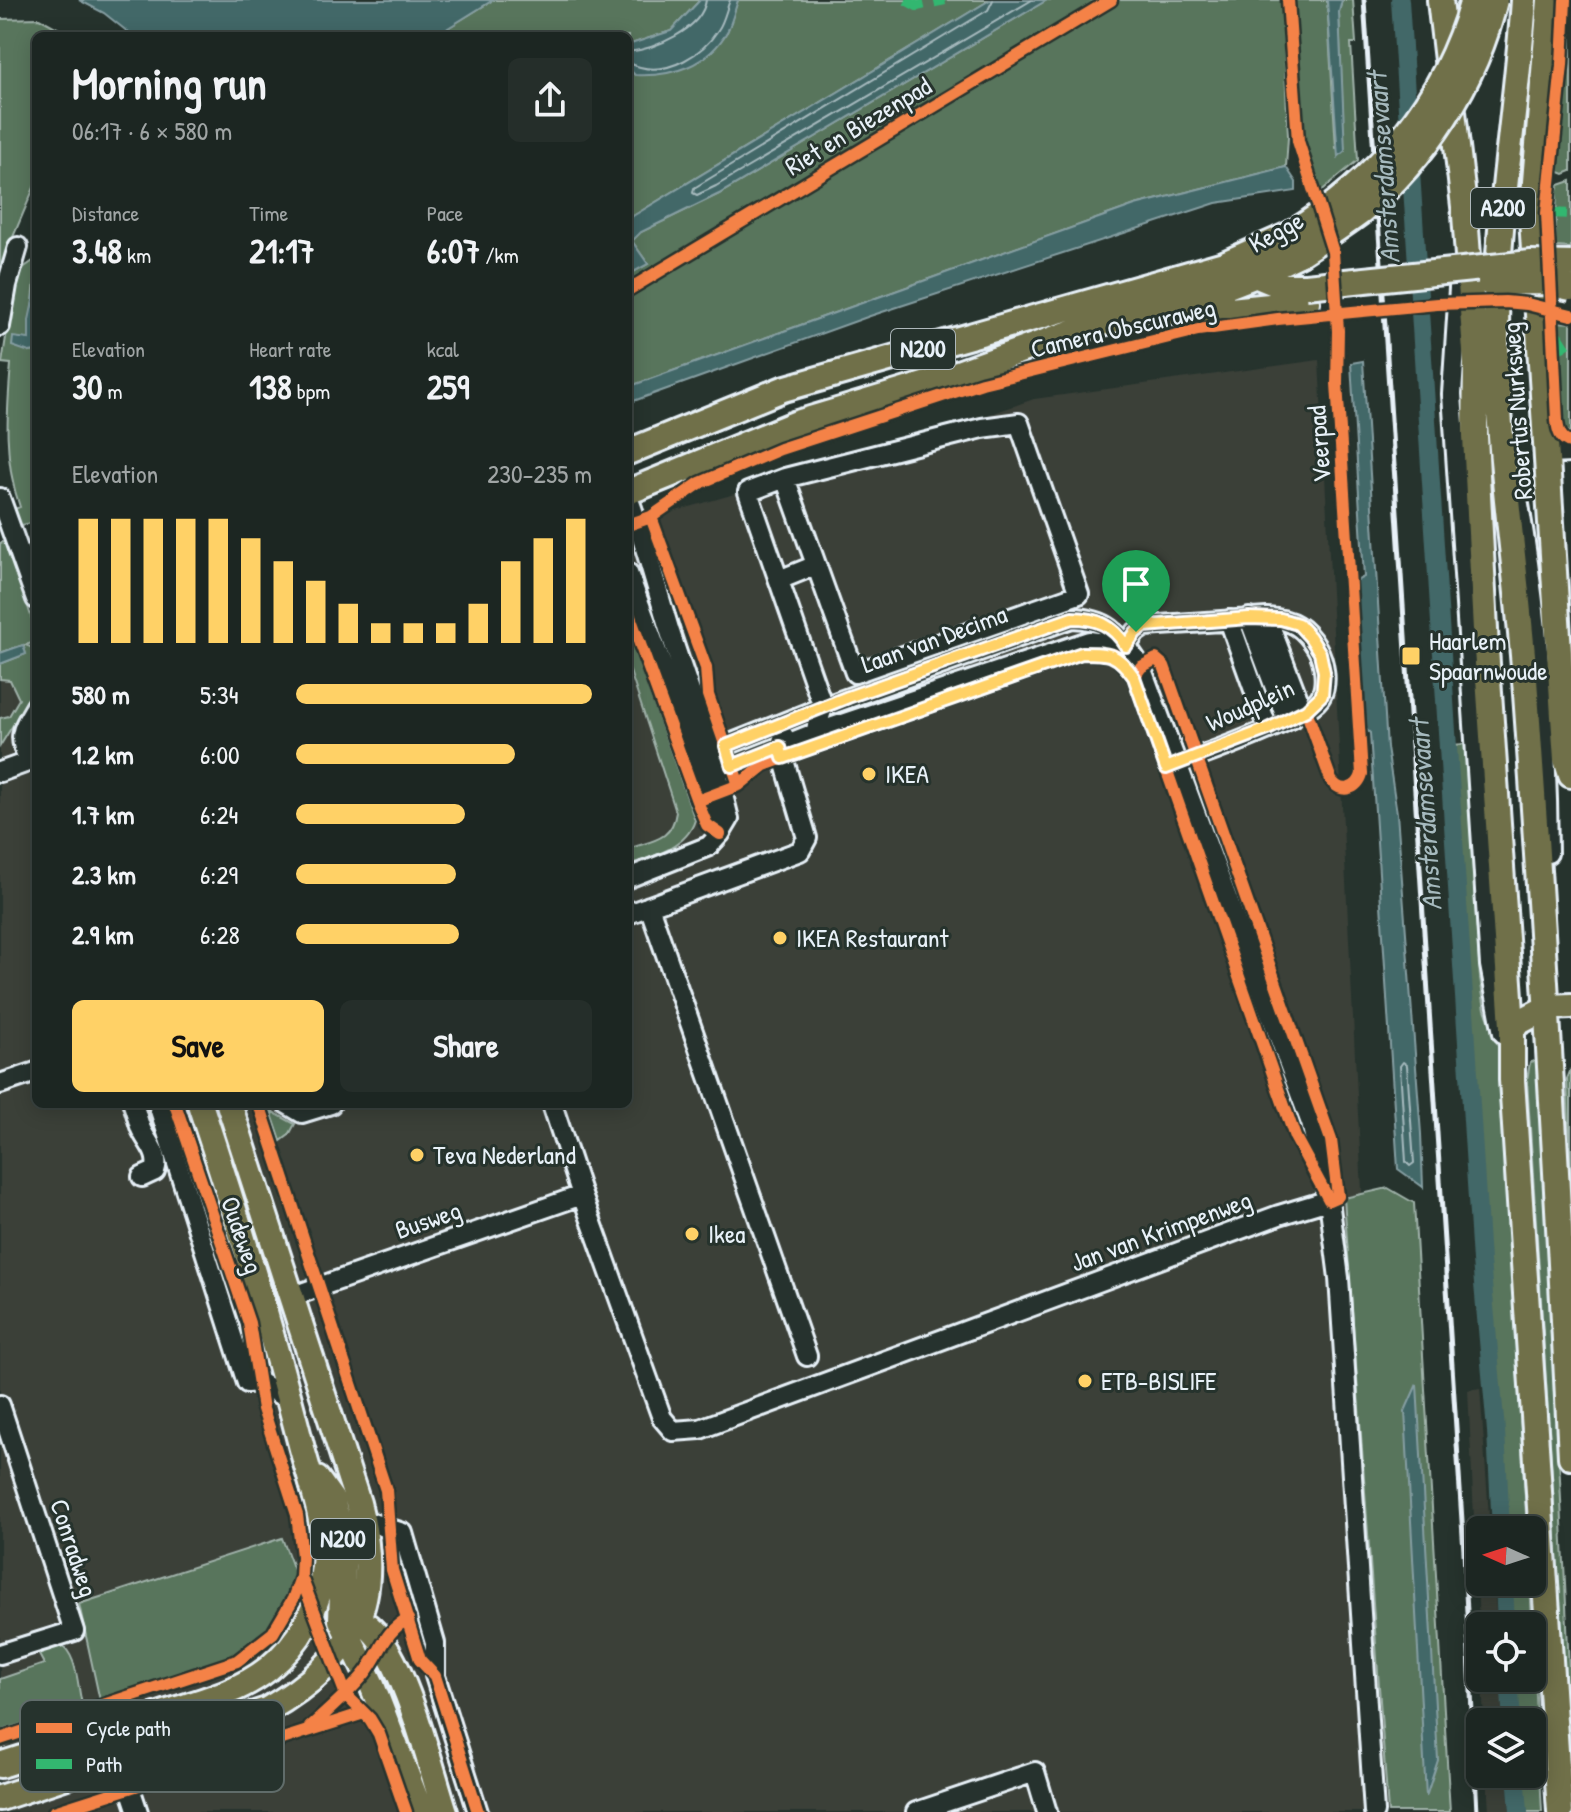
<!DOCTYPE html>
<meta charset="utf-8">
<style>
:root{--surface:#1c2622;--page:#252e2a;--text:#f1f3f6;--muted:#a0a5a5;--line:#3a4340;--accent:#ffd166}
body{margin:0;font-family:"Patrick Hand",sans-serif;background:var(--page);color:var(--text);height:100vh;display:flex;flex-direction:column;font-size:30px;white-space:nowrap}
*{box-sizing:border-box;margin:0}
p{font-size:26px;color:var(--muted)}
.icon{flex:none;width:44px;height:44px;fill:none;stroke:currentColor;stroke-width:2;stroke-linecap:round;stroke-linejoin:round}
.map{position:relative;flex:1;overflow:hidden}
.sheet{position:absolute;left:32px;top:32px;width:600px;height:1076px;display:flex;flex-direction:column;background:var(--surface);border-radius:12px;box-shadow:0 4px 20px #0003,0 0 0 2px var(--line)}
.sheet>*{flex:none}
.needle{width:52px;rotate:273deg}
.tools{position:absolute;left:1466px;top:1516px;display:grid;gap:16px}
.tools a{display:grid;place-items:center;width:80px;height:80px;border-radius:12px;background:var(--surface);box-shadow:0 4px 20px #0003,0 0 0 2px var(--line);font-size:40px}
.pin{position:absolute;display:grid;place-items:center;width:68px;height:68px;color:#fff;margin:-82px -34px;border-radius:50% 50% 50% 0;rotate:-45deg;box-shadow:0 0 8px #0007}
.pin .icon{rotate:45deg}
.round{display:grid;place-items:center;flex:none;width:84px;height:84px;border-radius:12px;background:var(--page)}
.head{display:flex;align-items:center;justify-content:space-between;height:136px;padding:0 40px}
h1{font-size:44px;font-weight:700;line-height:60px}
.figures{display:grid;grid-template-columns:repeat(3,1fr);gap:12px;height:136px;padding:8px 40px}
.figures div{display:grid;align-content:center}
.figures b{font-size:34px;font-weight:700}
.figures small{font-size:22px;font-weight:400}
.figures p{font-size:22px}
.chart{height:224px;padding:16px 40px}
.chart p{display:flex;justify-content:space-between}
.chart svg{width:100%;height:144px;margin-top:8px;stroke:var(--accent);stroke-width:6}
.primary-button{display:flex;gap:16px;margin-top:auto;padding:16px 40px}
.primary-button a{flex:1;height:92px;border-radius:12px;background:var(--accent);color:#111;font-size:32px;font-weight:700;line-height:92px;text-align:center}
.primary-button a+a{background:var(--page);color:var(--text)}
ul{padding:0 40px;list-style:none;font-size:26px}
li{display:grid;grid-template-columns:128px 96px 1fr;align-items:center;height:60px}
li i{height:20px;border-radius:10px;background:var(--accent)}
.map>svg:first-child{display:block}
.built{fill:#3a4039}
.green{fill:#58745b;stroke:#a0b2aa;stroke-width:2}
.water{fill:#436768;stroke:#859ea2;stroke-width:2}
.lines{fill:none;stroke-linecap:round;stroke-linejoin:round}
.shore{stroke:#a6babe;stroke-width:2}
.canal{stroke:#436768;stroke-width:18}
.minor-casing{stroke:#e8f1f8;stroke-width:24}
.major-casing{stroke:#e8f1f8;stroke-width:30}
.minor{stroke:#26332d;stroke-width:18}
.major{stroke:#70704a;stroke-width:24}
.rail{stroke:#e8f1f8;stroke-width:5}
.major-bridge-casing{stroke:#e8f1f8;stroke-width:30;stroke-linecap:butt}
.major-bridge{stroke:#70704a;stroke-width:24}
.quiet{stroke:#33b770;stroke-width:10;stroke-dasharray:20 10;stroke-linecap:butt}
.cycleway-casing{stroke:#26332d;stroke-width:17}
.cycleway{stroke:#f48246;stroke-width:12}
.route-casing{stroke:#fff;stroke-width:16}
.route{stroke:#ffd166;stroke-width:10}
.poi-dot{fill:#ffd166;stroke:#26332d;stroke-width:3}
.labels{text-anchor:middle;stroke-width:6;stroke-linejoin:round;paint-order:stroke}
.shield{fill:#26332d;stroke:#aeb8bb;stroke-width:2}
.shield-label{font-size:24px;font-weight:bold;fill:#e8f1f8}
.street-label{font-size:26px;fill:#e8f1f8;stroke:#26332d}
.poi-label{font-size:26px;fill:#e8f1f8;stroke:#26332d;text-anchor:start}
.water-label{font-size:28px;font-style:italic;fill:#a6babe;stroke:#26332d}
.key{fill:#26332d;stroke:#606c6a;stroke-width:2}
.key-label{font-size:22px;fill:#e8f1f8}
</style>
<div class="map">
<svg width="1571" height="1812" viewBox="0 0 1571 1812">
<rect width="100%" height="100%" fill="#26332d"/>
<filter id="ink" filterUnits="userSpaceOnUse"><feTurbulence type="fractalNoise" baseFrequency=".0125" numOctaves="2"/><feDisplacementMap in="SourceGraphic" scale="16" xChannelSelector="R" yChannelSelector="G"/><feConvolveMatrix kernelMatrix="1 2 1 2 8 2 1 2 1" color-interpolation-filters="sRGB"/></filter>
<g filter="url(#ink)">
<path class="built" d="M1319,360L1371,1365L1401,1812H0V659L36,654V1104H628V525L889,449L1034,399Z
M1480,1388L1490,1530H1480V1582H1494L1497,1626H1480V1645L1468,1390Z
M1482,1678H1500L1504,1722H1484Z
M1487,1774H1507L1510,1812H1489Z"/>
<path class="green" d="M493,0H700L671,31L628,45V36H435Z
M738,0H990L628,219V68L635,75L727,32Z
M1047,0H1104L628,284V275L648,264L632,241L641,232L719,194Z
M1119,0H1282L1288,137L1286,167L1135,205L628,387V287L1050,45Z
M1291,0H1327L1336,148L1344,150L1339,12L1342,0H1353L1356,43H1351L1358,160L1319,193L1300,134Z
M1571,0V171L1564,174L1559,172L1558,168V128Z
M39,18L72,36H36V183L13,237L0,287V19Z
M1571,181V248L1555,247L1557,191L1559,185Z
M36,259C36,290 29,320 29,352L36,351V522L17,526L12,510L20,507C3,459 7,413 11,364L2,363L16,273Z
M1557,322L1571,323V433L1566,430L1563,422Z
M7,541L36,632V642L25,645L36,649V688L0,746V718L9,716L19,699L10,680L0,679V664L26,654L23,645L0,653V543Z
M628,631L695,820C687,847 653,857 628,865V849C652,840 672,841 676,812L628,665Z
M1465,744L1480,978L1485,1009L1498,1046L1527,1530H1505L1451,745Z
M1540,1060L1571,1710V1775L1527,1080L1530,1062Z
M1571,1069V1179L1567,1079Z
M271,1111L295,1124L289,1135L281,1141Z
M1388,1188L1414,1203L1450,1812H1388L1344,1198Z
M282,1538L295,1573L277,1619L236,1657L100,1701L79,1604Z
M1508,1582H1530L1542,1812H1522L1520,1774H1532V1722H1516L1514,1678H1532V1626H1511Z
M59,1643C78,1654 77,1685 82,1704L0,1731V1679L44,1664L37,1651Z"/>
<path class="water" d="M79,0H493L435,36H133L104,13Z
M700,0H738C735,10 732,21 728,30C709,66 671,77 635,75L628,68V45L671,31Z
M990,0H1047L719,194L641,232L632,241L648,264L628,275V219Z
M1327,0H1342L1339,12L1345,151L1338,157Z
M1286,167L1296,182V191L1216,203L870,316L628,403V387L1135,205Z
M36,287V351L29,352L12,346L13,337L29,339V320Z
M1363,361L1387,748L1397,813L1421,1134L1423,1187L1398,1169L1370,733L1365,728L1356,581L1364,577L1351,363Z
M23,645L26,654L0,664V653Z
M1417,1384L1438,1760L1426,1797L1405,1411Z"/>
<g class="lines">
<path class="shore" d="M993,0L988,10L694,188L693,193L697,195L716,186L1032,0
M628,52C654,49 702,30 706,0
M628,63C632,64 636,66 640,67C669,75 703,54 718,30C724,22 726,10 730,0
M1403,1062L1407,1065L1414,1163L1410,1166L1406,1162L1400,1066Z"/>
<path class="canal" d="M1400,0L1481,1261L1496,1431L1501,1530
M1504,1582L1506,1626
M1509,1678L1512,1722
M1516,1774L1519,1812"/>
<g class="minor-casing">
<path id="minor" d="M1460,273L1452,394L1490,965L1503,1033
M0,326L7,285L18,247
M1548,454L1571,453
M785,478L855,673L1079,594L1019,423L982,428L785,478L748,492L823,707L815,733
M1517,493C1538,611 1547,733 1548,853
M628,497C645,542 656,587 670,632C690,694 714,755 729,819L720,834L709,846L628,878
M0,498L36,599
M628,573L710,795L720,834
M779,580L816,565
M1249,618L1287,720
M1267,618L1303,712
M1229,620L1268,729
M1126,646L1136,632L1145,626L1267,618C1292,619 1304,627 1317,648C1324,660 1328,683 1321,696C1310,719 1204,754 1177,765
M695,758L823,707L1072,618C1113,619 1120,637 1141,667L1311,1123L1329,1200L1339,1278L1374,1812
M29,760C16,735 23,729 36,706
M0,772L36,759
M703,777L815,733L1089,641L1126,646
M649,906L807,1356
M628,914L800,851L807,838L780,747L784,736
M0,1084L36,1072
M133,1104C136,1112 138,1121 141,1129C147,1143 161,1154 155,1171L142,1177
M158,1104L247,1383L259,1382L290,1401
M287,1104L302,1113L331,1104
M552,1104L582,1195L662,1418L673,1431L700,1429L1279,1215L1329,1200
M293,1296L582,1195
M0,1405L74,1631L0,1654
M363,1520L403,1533L435,1643V1676L478,1812
M120,1758L138,1812
M916,1812L1035,1772L1047,1812"/>
</g>
<g class="major-casing">
<path id="major" d="M1440,0L1465,215L1476,364L1475,436L1486,649L1512,1026V1080L1560,1812
M1524,0C1516,115 1495,228 1496,344C1498,456 1517,568 1525,680C1544,939 1558,1198 1571,1457
M1550,0L1532,218L1563,716L1566,759L1571,775
M1245,271L1281,286H1306
M1167,311L1192,314L1307,302
M628,452L783,389L1224,264L1289,235
M628,492L797,423L927,384L1078,330L1215,291L1256,275L1299,254
M1512,1026L1548,1007L1571,1006
M317,1479L332,1500L344,1543L341,1620L372,1685L421,1812
M343,1619C355,1619 363,1621 371,1629C405,1661 430,1766 445,1812
M0,1765C56,1747 112,1731 168,1712C202,1701 239,1692 268,1669C300,1643 320,1607 324,1566C328,1525 310,1481 300,1441C271,1327 237,1216 200,1104
M0,1798L267,1710C354,1660 385,1602 358,1503L229,1104"/>
</g>
<use href="#minor" class="minor"/>
<use href="#major" class="major"/>
<path class="rail" d="M1364,0L1464,1552L1477,1812"/>
<g class="major-bridge-casing">
<path id="major-bridge" d="M1289,235C1378,181 1445,102 1473,0
M1299,254C1320,240 1341,227 1361,212C1425,159 1476,82 1495,0
M1490,283L1543,282L1571,288
M1306,286L1531,263L1571,264"/>
</g>
<use href="#major-bridge" class="major-bridge"/>
<path class="quiet" d="M906,0L917,6L945,0
M1547,213L1571,214
M1556,333L1571,356"/>
<g class="cycleway-casing">
<path id="cycleway" d="M1288,0L1298,141L1333,252L1338,331L1337,383L1362,774C1358,789 1341,795 1331,780L1306,710
M1565,0L1562,65L1547,213L1557,421C1558,430 1560,440 1571,442
M628,290L1111,0
M651,517L706,668L708,695L739,785
M628,525L651,517L700,483L780,449L982,383L1198,330L1278,319L1437,304L1505,302L1527,304L1571,315
M628,611L697,801L707,825L720,834
M697,801L739,785L764,765L783,758L1082,653L1114,655L1134,677L1295,1137L1329,1200L1338,1196L1331,1140L1164,666L1156,659L1141,667L1134,677
M259,1104L386,1490L392,1570L420,1660L435,1676L478,1812
M301,1577L346,1695L370,1719L379,1734L406,1812
M310,1727C329,1710 349,1693 365,1673C380,1654 385,1630 408,1619
M0,1739L237,1661L273,1633L293,1599L301,1577L302,1556L297,1515L263,1409L249,1323L175,1104
M54,1812L364,1713"/>
</g>
<use href="#cycleway" class="cycleway"/>
</g>
</g>
<g class="lines" filter="url(#ink)">
<g class="route-casing">
<path id="route" d="M1072,618C1097,618 1113,625 1126,646L1136,632L1145,626L1249,618L1281,619L1298,624L1310,637L1320,653L1324,672L1322,695L1306,710L1268,729L1166,768L1134,677C1117,653 1110,653 1082,653L783,758L780,747L732,766L726,746L848,697Z"/>
</g>
<use href="#route" class="route"/>
</g>
<g class="poi-dot">
<rect x="1401" y="646" width="20" height="20" rx="4"/>
<circle cx="869" cy="774" r="8"/>
<circle cx="780" cy="938" r="8"/>
<circle cx="417" cy="1155" r="8"/>
<circle cx="692" cy="1234" r="8"/>
<circle cx="1085" cy="1381" r="8"/>
</g>
<g class="labels">
<g class="shield">
<rect x="1471" y="188" width="64" height="40" rx="6"/>
<rect x="891" y="329" width="64" height="40" rx="6"/>
<rect x="311" y="1519" width="64" height="40" rx="6"/>
</g>
<g class="shield-label">
<text x="1503" y="216">A200</text>
<text x="923" y="357">N200</text>
<text x="343" y="1547">N200</text>
</g>
<g class="street-label">
<text transform="translate(858 126) rotate(-31)" y="9">Riet en Biezenpad</text>
<text transform="translate(1276 232) rotate(-29)" y="9">Kegge</text>
<text transform="translate(1123 328) rotate(-13)" y="9">Camera Obscuraweg</text>
<text transform="translate(1517 411) rotate(-94)" y="9">Robertus Nurksweg</text>
<text transform="translate(1319 444) rotate(-94)" y="9">Veerpad</text>
<text transform="translate(934 639) rotate(-20)" y="9">Laan van Decima</text>
<text transform="translate(1250 705) rotate(-24)" y="9">Woudplein</text>
<text transform="translate(428 1220) rotate(-19)" y="9">Busweg</text>
<text transform="translate(1161 1231) rotate(-20)" y="9">Jan van Krimpenweg</text>
<text transform="translate(242 1235) rotate(71)" y="9">Oudeweg</text>
<text transform="translate(74 1548) rotate(72)" y="9">Conradweg</text>
</g>
<g class="poi-label">
<text x="1429" y="650">Haarlem<tspan x="1429" dy="30">Spaarnwoude</tspan></text>
<text x="885" y="783">IKEA</text>
<text x="796" y="947">IKEA Restaurant</text>
<text x="433" y="1164">Teva Nederland</text>
<text x="708" y="1243">Ikea</text>
<text x="1101" y="1390">ETB-BISLIFE</text>
</g>
<g class="water-label">
<text transform="translate(1383 168) rotate(-94)" y="10">Amsterdamsevaart</text>
<text transform="translate(1425 815) rotate(-94)" y="10">Amsterdamsevaart</text>
</g>
</g>
<rect x="20" y="1700" width="264" height="92" rx="12" class="key"/>
<rect x="36" y="1723" width="36" height="10" fill="#f48246"/>
<rect x="36" y="1759" width="36" height="10" fill="#33b770"/>
<g class="key-label">
<text x="86" y="1736">Cycle path</text>
<text x="86" y="1772">Path</text>
</g>
</svg>
<div class="tools">
<a><svg class="needle" viewBox="-14 -14 28 28"><path d="M0-13l5 13h-10z" fill="#e53935"/><path d="M0 13l5-13h-10z" fill="#a0a5a5"/></svg></a>
<a><svg class="icon" aria-label="locate" viewBox="0 0 24 24"><circle cx="12" cy="12" r="6"/><path d="M12 2v4M12 18v4M2 12h4M18 12h4"/></svg></a>
<a><svg class="icon" aria-label="layers" viewBox="0 0 24 24"><path d="M12 4l9 5-9 5-9-5zM3 14l9 5 9-5"/></svg></a>
</div>
<div class="pin" style="left:1136px;top:632px;background:#1e9e55"><svg class="icon" aria-label="arrive" viewBox="0 0 24 24"><path d="M6 21V4h12l-3 4 3 4H6"/></svg></div>
<section class="sheet">
<div class="head"><div><h1>Morning run</h1><p>06:17 · 6 × 580 m</p></div><a class="round"><svg class="icon" aria-label="share" viewBox="0 0 24 24"><path d="M12 15V3M7 8l5-5 5 5M5 13v7h14v-7"/></svg></a></div>
<div class="figures">
<div><p>Distance</p><b>3.48<small> km</small></b></div>
<div><p>Time</p><b>21:17</b></div>
<div><p>Pace</p><b>6:07<small> /km</small></b></div>
</div>
<div class="figures">
<div><p>Elevation</p><b>30<small> m</small></b></div>
<div><p>Heart rate</p><b>138<small> bpm</small></b></div>
<div><p>kcal</p><b>259</b></div>
</div>
<div class="chart"><p><span>Elevation</span>230–235 m</p>
<svg viewBox="0 0 160 44" preserveAspectRatio="none"><path d="M5 44V6M15 44V6M25 44V6M35 44V6M45 44V6M55 44V12M65 44V19M75 44V25M85 44V32M95 44V38M105 44V38M115 44V38M125 44V32M135 44V19M145 44V12M155 44V6"/></svg>
</div>
<ul>
<li><b>580 m</b>5:34<i style="width:100%"></i></li>
<li><b>1.2 km</b>6:00<i style="width:74%"></i></li>
<li><b>1.7 km</b>6:24<i style="width:57%"></i></li>
<li><b>2.3 km</b>6:29<i style="width:54%"></i></li>
<li><b>2.9 km</b>6:28<i style="width:55%"></i></li>
</ul>
<div class="primary-button"><a>Save</a><a>Share</a></div>
</section>
</div>
